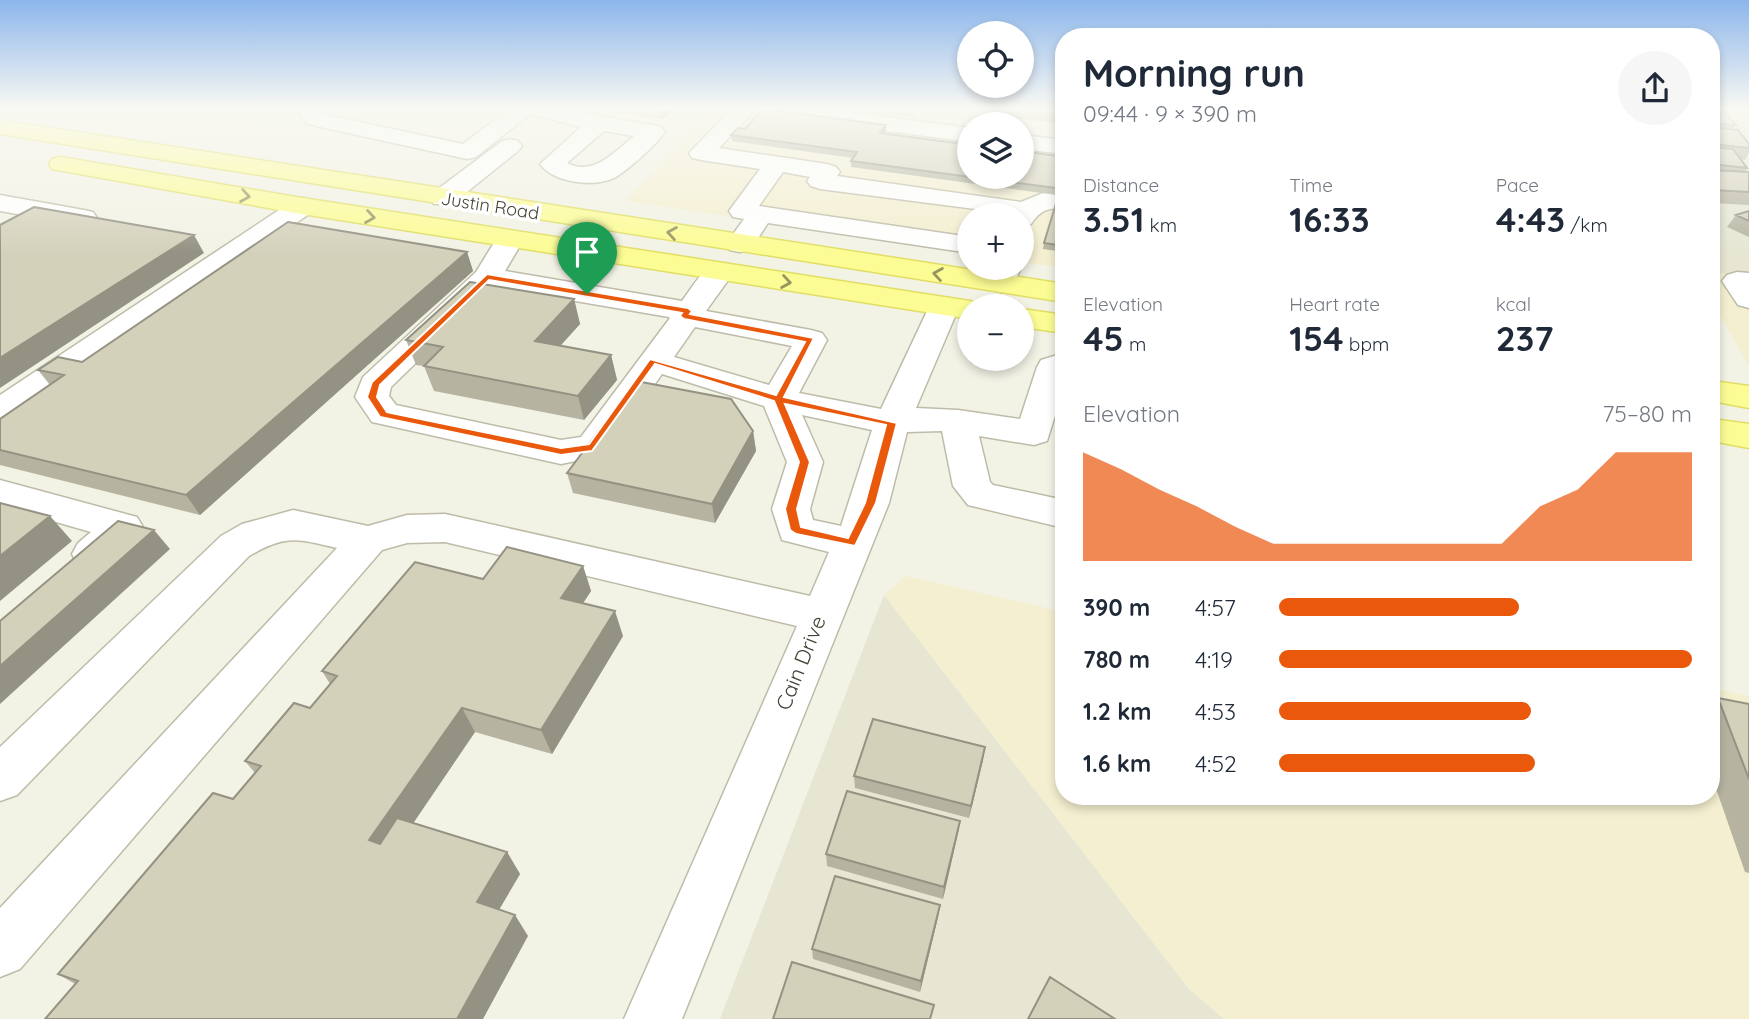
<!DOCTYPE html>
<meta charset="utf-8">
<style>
:root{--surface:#fff;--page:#f6f6f7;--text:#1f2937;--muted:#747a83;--accent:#ea580c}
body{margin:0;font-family:Quicksand,sans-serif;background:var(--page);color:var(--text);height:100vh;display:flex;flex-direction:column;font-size:26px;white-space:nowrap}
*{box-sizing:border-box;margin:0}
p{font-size:23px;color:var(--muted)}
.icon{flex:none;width:38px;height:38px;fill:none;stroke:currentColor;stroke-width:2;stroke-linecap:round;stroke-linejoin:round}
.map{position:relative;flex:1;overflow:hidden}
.side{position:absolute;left:1055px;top:28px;width:665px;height:777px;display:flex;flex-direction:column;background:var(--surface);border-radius:28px;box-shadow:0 4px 10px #0003}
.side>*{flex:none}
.controls{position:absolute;left:957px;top:21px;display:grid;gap:14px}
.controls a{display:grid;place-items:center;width:77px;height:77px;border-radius:50%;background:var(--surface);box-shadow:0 4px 10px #0003;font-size:35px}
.pin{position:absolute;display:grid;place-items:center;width:60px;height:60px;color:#fff;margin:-72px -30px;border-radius:50% 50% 50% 0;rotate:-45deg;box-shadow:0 0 7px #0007}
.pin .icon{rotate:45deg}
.round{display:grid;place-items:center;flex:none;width:74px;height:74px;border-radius:37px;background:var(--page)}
.head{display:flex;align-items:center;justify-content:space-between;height:119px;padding:0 28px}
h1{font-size:38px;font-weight:700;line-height:52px}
.stats{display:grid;grid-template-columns:repeat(3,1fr);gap:10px;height:119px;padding:7px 28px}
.stats div{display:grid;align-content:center}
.stats b{font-size:35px;font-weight:700}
.stats small{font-size:19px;font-weight:400}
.stats p{font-size:19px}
.chart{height:196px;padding:14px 28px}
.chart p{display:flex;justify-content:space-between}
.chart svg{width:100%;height:126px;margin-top:7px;fill:var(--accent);opacity:.7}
ul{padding:0 28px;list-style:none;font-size:23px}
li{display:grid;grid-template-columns:112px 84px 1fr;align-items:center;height:52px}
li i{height:18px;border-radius:9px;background:var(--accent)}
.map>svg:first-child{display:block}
.residential{fill:#e6e6d3}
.commercial{fill:#f4efd0}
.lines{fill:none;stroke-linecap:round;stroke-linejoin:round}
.minor-casing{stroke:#bebca8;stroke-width:3}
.major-casing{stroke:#e1de64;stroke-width:3}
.minor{fill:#fff;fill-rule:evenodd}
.major{fill:#fcfc94;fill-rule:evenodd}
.wall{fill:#b6b4a1}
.shaded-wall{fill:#949283}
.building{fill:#d4d1bb;stroke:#949283;stroke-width:2}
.oneway{stroke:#979660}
.route{fill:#ea580c;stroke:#fff;stroke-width:2;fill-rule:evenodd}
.labels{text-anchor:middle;stroke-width:7;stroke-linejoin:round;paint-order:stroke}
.far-street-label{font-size:18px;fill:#454335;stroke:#fff}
.street-label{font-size:21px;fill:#454335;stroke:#fff}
</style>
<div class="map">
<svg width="1749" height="1019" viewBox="0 0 1749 1019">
<rect width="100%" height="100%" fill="#f2f2e5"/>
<path class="residential" d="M1712,110H1749V277L1712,272Z
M884,595L1189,989L1224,1019H720Z"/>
<path class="commercial" d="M713,110H832L969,126L970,177H1022V133L1064,138V268L1022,262V215H970L969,253L626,201Z
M1712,272L1749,277V366L1712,301Z
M906,576L1064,612V796H1712V688L1749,696V1019H1224L1189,989L884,595Z"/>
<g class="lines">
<g class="minor-casing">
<path id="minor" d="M301,110H325L323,114L463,144L508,110H566L653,125L661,127L665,132C654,147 631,167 616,177C596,188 553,183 540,164L581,127L530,114L476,157L467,159L307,124L299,114ZM604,131L634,136C616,151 593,177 567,163Z
M731,110H755L719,148L827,164L836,167L840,172L837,176L1021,202L1048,191L1064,193V209C1047,207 1040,211 1031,224L1022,226V215L820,189L811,186L807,181L810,177L783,172L759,206L970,237V253L768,223L750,250L740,252L730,250L726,244L744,219L733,217L729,211L760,169L701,160L692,158L689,153Z
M774,110H836L970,128V142L785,117Z
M974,110H996L994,116L1005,119L1009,124H976L971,117Z
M1022,135L1064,140V154L1022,149Z
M510,139L518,141L522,146L518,151L452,204H434L430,198L434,192L502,141Z
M0,195L84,210L93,212L97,218L93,224L84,226L0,211Z
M303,198L312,200L316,206L312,212L12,419L0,422V395L294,200Z
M510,231L520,233L524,239L505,271L682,301C696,283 705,260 729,266L734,272L706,311L811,330L822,333L827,340L799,393L881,409L929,307L933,301L944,298L955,301L959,307L916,408L958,410L1020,419L1037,367L1041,360L1064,353V387L1047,441L1034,445L979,436L990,482L993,485L1064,500V528L968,505L953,486L942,431L907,432L889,503L682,1019H624L797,626L445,542L407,543L382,550L20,969L0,977V908L337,548C296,539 287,534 249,556L17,795L0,801V747L221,536L242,524L293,510L368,526L407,515L445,514L810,596L829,552L782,540L772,509L787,462L764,406L662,374L605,455L561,464L372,422L355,397L363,377L476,272L500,233ZM494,287L669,317L670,318L581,437L561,440L396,405L389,396L391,387ZM695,327L792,346L769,385L674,357ZM802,415L872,430L841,526L813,520L810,509L823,462Z
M993,268H1021L1011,289L1001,292L991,289L986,283Z
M1737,272L1749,273V308L1738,305L1722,281L1727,275Z
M0,480L137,517L143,527C129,550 105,573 78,565L72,554L78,543L91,532L0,506Z"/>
</g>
<g class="major-casing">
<path id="major" d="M0,120L1064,284V302L0,134Z
M61,157L296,197L970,301L983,306H970V319L296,213L52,169L49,164L52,159Z
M1022,309L1064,315V333L1022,327Z
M1712,381L1749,386V408L1712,401Z
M1712,419L1749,424V448L1712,441Z"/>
</g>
<use href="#minor" class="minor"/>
<use href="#major" class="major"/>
</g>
<path class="wall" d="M609,110H672L663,119L609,112Z
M858,110H916L912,117Z
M998,110H1064V124L998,116Z
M1712,110H1732L1728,116L1736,125L1733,129L1749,148V153L1745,160L1741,159L1747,168L1745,172H1749V205L1712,203Z
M886,125V130L884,134L1064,157V196L851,167V161L853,158L732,141L731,135L745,129Z
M1064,198V252L1043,249L1044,243Z
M1749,211V237L1727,227L1736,215Z
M467,252L473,271L200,515L0,465V419L50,385L38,370L82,362Z
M574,299L580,324L560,346L611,355L617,380L584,420L434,391L424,366L416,365L406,340Z
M753,431L756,451L715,523L573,493L567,473Z
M583,566L591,591L583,603L623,636L552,754L475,732L413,823L507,852L520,874L499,910L528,936L75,984L58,974L233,799L255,773L245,761L310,708L330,684L322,671L483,579Z
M1718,698L1749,704V873L1745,872L1712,777V703Z
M983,760L969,818L855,788L854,776Z
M960,821L958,833L943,899L827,866L826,854Z
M940,905L938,917L920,992L813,959L812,949Z"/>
<path class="shaded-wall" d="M661,110H672L663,119Z
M886,125V130L880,139V133Z
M194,235L204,253L0,388V358Z
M467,252L473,271L200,515L186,495Z
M574,299L580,324L542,366L535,341Z
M611,355L617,380L584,420L578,396Z
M753,431L756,451L715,523L712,504Z
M50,516L72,541L0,601V556Z
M154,530L170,549L0,704V666Z
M583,566L591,591L570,623L561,598Z
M615,611L623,636L552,754L541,730Z
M462,708L475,732L387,862L369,840Z
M985,747L983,760L969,818L971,806Z
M960,821L958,833L943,899L944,887Z
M507,852L520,874L491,923L477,902Z
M940,905L938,917L920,992L921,981Z
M515,915L528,936L483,1019H457Z"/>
<path class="building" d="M762,110H771L886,125L880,133L970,145V177L851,161L857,152L731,135L738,128L745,129Z
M1712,110H1722L1736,125L1712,123Z
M1712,127L1738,130L1749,144V148L1712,144Z
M1712,147L1733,149L1747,168L1712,164Z
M1022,151L1064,157V189L971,177H1022Z
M1712,170L1749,172V192L1712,190Z
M1058,197L1064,198V246L1044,243Z
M34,207L194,235L0,358V225Z
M1749,211V221L1736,215Z
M288,222L467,252L186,495L0,450V419L64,375L38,370L58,357L82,362Z
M470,282L574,299L535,341L611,355L578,396L424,366L443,347L406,340Z
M636,381L731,399L753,431L712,504L567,473Z
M0,503L50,516L0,556Z
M118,521L154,530L0,666V621Z
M507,547L583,566L561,598L615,611L541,730L462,708L369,840L380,844L397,818L507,852L477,902L515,915L457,1019H45L78,981L58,974L213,793L233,799L261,766L245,761L294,703L310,708L337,676L322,671L415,562L483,579Z
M1718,698L1749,704V779Z
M873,719L985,747L971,806L854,776Z
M847,791L960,821L944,887L826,854Z
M835,876L940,905L921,981L812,949Z
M792,962L934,1005L930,1019H773Z
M1050,977L1115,1019H1028Z"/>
<defs><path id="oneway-chevron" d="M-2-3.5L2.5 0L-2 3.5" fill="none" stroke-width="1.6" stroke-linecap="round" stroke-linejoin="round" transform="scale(1.75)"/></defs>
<g class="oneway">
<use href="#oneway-chevron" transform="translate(245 196) rotate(10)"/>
<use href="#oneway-chevron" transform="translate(370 217) rotate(9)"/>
<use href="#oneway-chevron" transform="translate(672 233) rotate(-171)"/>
<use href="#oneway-chevron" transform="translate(938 274) rotate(-171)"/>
<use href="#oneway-chevron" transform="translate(786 282) rotate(9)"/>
</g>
<linearGradient id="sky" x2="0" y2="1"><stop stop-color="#8cb6eb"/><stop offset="0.43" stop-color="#f9f9f3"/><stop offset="1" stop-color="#f9f9f3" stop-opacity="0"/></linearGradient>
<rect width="1749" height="253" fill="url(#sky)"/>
<path class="route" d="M487,274L688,308L692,311L690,314L814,338L784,397L897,423L876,503L855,546L796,534L790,530L785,509L799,462L774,401L655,364L592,451L561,455L380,417L367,397L372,382ZM489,280L682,313L680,316L684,319L805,342L776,395L650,359L589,444L561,448L387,412L377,397L380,385ZM785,404L886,425L865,503L848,538L801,527L797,509L810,462Z"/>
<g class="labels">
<g class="far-street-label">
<text transform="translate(490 206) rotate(9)" y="6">Justin Road</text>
</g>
<g class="street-label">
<text transform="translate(801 663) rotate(-68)" y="7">Cain Drive</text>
</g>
</g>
</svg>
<div class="controls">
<a><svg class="icon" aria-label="locate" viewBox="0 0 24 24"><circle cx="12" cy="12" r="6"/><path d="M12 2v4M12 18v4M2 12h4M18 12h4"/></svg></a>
<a><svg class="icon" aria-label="layers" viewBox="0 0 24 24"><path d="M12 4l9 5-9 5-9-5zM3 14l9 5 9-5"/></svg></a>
<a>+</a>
<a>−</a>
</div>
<div class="pin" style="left:587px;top:294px;background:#1e9e55"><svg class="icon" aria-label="arrive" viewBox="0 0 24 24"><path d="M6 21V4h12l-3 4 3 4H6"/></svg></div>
<section class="side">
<div class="head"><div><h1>Morning run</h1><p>09:44 · 9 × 390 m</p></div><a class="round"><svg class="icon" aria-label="share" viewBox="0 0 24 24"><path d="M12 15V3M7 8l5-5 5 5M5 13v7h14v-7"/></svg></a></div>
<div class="stats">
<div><p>Distance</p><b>3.51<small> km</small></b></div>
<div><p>Time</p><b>16:33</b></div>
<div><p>Pace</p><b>4:43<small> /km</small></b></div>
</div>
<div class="stats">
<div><p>Elevation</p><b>45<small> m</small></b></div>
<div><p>Heart rate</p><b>154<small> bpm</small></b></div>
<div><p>kcal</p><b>237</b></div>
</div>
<div class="chart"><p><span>Elevation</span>75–80 m</p>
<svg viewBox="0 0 160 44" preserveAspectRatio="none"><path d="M0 44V6L10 12L20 19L30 25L40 32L50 38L60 38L70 38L80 38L90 38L100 38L110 38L120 25L130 19L140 6L150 6L160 6V44z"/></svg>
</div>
<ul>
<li><b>390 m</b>4:57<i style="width:58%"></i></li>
<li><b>780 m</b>4:19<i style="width:100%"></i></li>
<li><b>1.2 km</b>4:53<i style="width:61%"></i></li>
<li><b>1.6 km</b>4:52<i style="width:62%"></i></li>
</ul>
</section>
</div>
